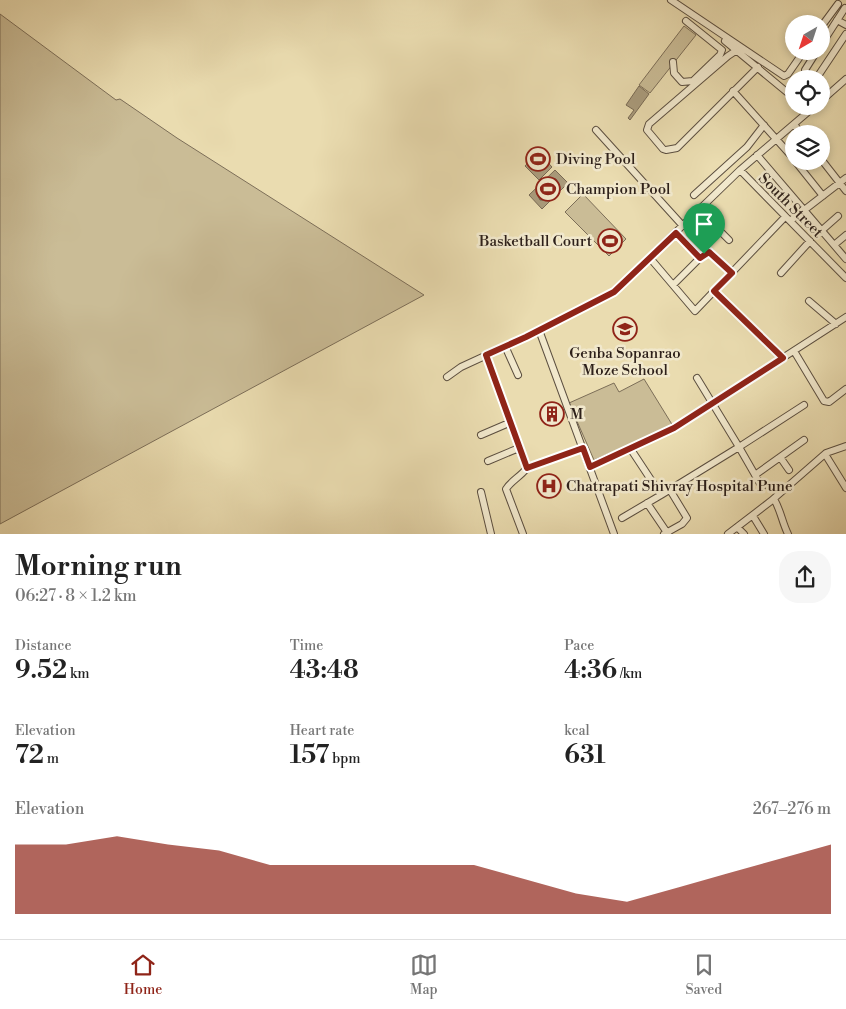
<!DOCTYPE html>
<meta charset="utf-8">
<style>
:root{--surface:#fff;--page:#f6f6f6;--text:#222;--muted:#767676;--line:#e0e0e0;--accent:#8f2418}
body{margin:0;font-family:"Libre Bodoni",serif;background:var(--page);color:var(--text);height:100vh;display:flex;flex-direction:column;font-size:19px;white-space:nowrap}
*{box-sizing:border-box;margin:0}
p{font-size:16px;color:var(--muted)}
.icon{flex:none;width:28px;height:28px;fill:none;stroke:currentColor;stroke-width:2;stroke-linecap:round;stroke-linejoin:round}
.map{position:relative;height:534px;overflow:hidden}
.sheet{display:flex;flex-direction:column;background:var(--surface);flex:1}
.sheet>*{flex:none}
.needle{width:32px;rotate:219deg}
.controls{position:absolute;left:785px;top:15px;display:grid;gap:10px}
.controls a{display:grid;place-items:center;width:45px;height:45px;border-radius:50%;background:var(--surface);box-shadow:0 2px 8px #0003;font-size:25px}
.pin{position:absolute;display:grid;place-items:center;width:42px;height:42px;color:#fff;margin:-51px -21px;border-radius:50% 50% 50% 0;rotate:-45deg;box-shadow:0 0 5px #0007}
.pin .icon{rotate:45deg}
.round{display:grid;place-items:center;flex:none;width:52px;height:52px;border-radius:20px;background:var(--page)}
.head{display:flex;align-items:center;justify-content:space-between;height:85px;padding:0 15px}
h1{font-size:28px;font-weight:600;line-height:38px}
.stats{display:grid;grid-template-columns:repeat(3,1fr);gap:8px;height:85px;padding:5px 15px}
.stats div{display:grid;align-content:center}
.stats b{font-size:25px;font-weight:600}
.stats small{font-size:14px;font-weight:400}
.stats p{font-size:14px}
.chart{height:140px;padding:10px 15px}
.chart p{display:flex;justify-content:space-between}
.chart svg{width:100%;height:90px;margin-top:5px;fill:var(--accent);opacity:.7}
.tabs{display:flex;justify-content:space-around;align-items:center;height:70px;border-top:1px solid var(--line);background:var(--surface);font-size:14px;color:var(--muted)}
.tabs a{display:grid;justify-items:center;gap:2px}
.tabs .active{color:var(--accent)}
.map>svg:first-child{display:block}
.green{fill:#cabc96;stroke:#7c6e58}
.water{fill:#aa9c7d;stroke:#786a55}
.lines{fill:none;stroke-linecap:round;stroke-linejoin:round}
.shore{stroke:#6c5e4c;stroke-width:1}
.minor-casing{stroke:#5c4f40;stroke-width:8}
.minor{stroke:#f1e8cc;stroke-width:6}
.route-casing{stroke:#fff;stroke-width:10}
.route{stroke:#8f2418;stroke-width:6}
.labels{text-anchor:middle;stroke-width:5;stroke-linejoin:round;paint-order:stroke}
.poi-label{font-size:15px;fill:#2d201a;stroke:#f1e8cc;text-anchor:start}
.street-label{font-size:15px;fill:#2d201a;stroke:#f1e8cc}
</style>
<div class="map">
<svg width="846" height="534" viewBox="0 0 846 534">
<rect width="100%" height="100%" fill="#eadcb0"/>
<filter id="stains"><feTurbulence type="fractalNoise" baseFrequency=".004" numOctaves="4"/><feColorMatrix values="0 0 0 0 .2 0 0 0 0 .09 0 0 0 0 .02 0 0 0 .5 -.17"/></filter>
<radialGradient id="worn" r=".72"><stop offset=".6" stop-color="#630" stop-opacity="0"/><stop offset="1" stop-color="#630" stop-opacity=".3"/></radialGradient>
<path class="green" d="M0,14L116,100L120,99L177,138L424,295L0,524Z
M684,26L696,35L650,93L639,85Z
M583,194L626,239L609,256L565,212Z
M644,379L673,426L594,460L569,403L614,383L619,392Z"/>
<path class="water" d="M639,86L649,94L630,120L628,118L634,110L626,105Z
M538,152L552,167L539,180L525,166Z
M555,170L568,183L542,209L529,195Z"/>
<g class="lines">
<path class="shore" d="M553,179H556L559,185L543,200H540L537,194Z"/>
<g class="minor-casing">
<path id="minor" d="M671,0L784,76L788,74L804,51
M837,20L846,25
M821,27L838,4
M725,41L794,98
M821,45L845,8
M737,50L728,56L649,124L647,130L663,149L666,150L677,148L758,67
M817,51L805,70L806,73L816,79L846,34
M673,62L674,73L682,82L693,81L720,55L722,50L686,21
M733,91L794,159
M821,101L846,79
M803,106L809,111
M794,124L801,134
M596,130L683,226
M757,155L846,259
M821,159L846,191
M795,161L823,196
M740,170L846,278
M694,195L747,147L764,125
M699,210L729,240
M790,221L846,178
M821,231L838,216
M676,233L701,258
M834,245L846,235
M650,258L695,311L785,217
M781,273L810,241
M673,285L706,252L711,253L732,273
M714,291L783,358
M809,301L836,324
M539,330L614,534
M505,346L518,375
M794,351L824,401L829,402L846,389
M486,355L527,468
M447,377L461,367L526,337L614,292L740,170L815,106
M481,435L509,423
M630,448L661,495L739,447L697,378
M825,454L846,488
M780,457L789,470
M488,461L519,448
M590,467L674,428L846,317
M527,468L583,448
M755,475L804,440
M762,487L739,447L804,405
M481,492L491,534
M774,499C781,511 782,522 788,534
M647,503L668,534
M753,516L764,534
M622,518L661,495
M737,527L744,534
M523,534L506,489C511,481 520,477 527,468
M664,534L682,524L687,518L670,490
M728,534L771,501L826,453L846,446"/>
</g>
<use href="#minor" class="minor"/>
</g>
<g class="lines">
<g class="route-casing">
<path id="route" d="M676,233L700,258L709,252L732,273L714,291L783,358L674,428L590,467L583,448L527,468L486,355L526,337L614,292Z"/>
</g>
<use href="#route" class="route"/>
</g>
<defs>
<g id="stadium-ring" transform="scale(1.25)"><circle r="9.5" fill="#f1e8cc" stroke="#8f2418" stroke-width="1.5"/><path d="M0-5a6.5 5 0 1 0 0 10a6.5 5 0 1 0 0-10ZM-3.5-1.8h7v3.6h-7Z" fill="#8f2418"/></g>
<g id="school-ring" transform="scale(1.25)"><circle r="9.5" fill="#f1e8cc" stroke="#8f2418" stroke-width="1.5"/><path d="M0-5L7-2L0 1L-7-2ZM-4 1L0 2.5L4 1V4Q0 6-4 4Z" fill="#8f2418"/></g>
<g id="building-ring" transform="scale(1.25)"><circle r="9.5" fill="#f1e8cc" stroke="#8f2418" stroke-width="1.5"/><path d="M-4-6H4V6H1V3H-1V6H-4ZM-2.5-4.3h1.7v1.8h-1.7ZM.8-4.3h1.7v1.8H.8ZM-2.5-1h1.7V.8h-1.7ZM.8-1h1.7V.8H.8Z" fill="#8f2418"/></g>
<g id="hospital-ring" transform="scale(1.25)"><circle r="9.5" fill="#f1e8cc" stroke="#8f2418" stroke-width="1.5"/><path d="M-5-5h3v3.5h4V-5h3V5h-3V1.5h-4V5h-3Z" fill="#8f2418"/></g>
</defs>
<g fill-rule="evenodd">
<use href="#stadium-ring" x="538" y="159"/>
<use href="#stadium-ring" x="548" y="189"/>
<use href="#stadium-ring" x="610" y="241"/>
<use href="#school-ring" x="625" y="329"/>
<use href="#building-ring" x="552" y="414"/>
<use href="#hospital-ring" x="549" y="486"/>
</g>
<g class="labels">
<g class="poi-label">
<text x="556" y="164">Diving Pool</text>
<text x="566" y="194">Champion Pool</text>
<text x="592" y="246" text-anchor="end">Basketball Court</text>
<text x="625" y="358" text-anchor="middle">Genba Sopanrao<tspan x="625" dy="17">Moze School</tspan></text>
<text x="570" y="419">M</text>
<text x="566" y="491">Chatrapati Shivray Hospital Pune</text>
</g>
<g class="street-label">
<text transform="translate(791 205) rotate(45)" y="5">South Street</text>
</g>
</g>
<rect width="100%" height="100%" filter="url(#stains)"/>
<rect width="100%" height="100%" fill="url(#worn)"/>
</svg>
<div class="controls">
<a><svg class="needle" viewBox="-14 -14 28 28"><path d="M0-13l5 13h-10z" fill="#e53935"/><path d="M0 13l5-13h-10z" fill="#767676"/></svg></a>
<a><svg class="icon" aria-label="locate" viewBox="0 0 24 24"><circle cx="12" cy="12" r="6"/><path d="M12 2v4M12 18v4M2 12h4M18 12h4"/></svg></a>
<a><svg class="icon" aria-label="layers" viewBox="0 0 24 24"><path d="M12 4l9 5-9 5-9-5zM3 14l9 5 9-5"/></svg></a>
</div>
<div class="pin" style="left:704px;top:254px;background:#1e9e55"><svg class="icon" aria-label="arrive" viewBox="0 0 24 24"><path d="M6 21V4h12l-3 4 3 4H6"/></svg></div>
</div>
<section class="sheet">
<div class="head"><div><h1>Morning run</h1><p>06:27 · 8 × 1.2 km</p></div><a class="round"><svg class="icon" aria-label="share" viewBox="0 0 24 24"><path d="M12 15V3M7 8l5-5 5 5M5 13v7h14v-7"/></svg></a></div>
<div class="stats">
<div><p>Distance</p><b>9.52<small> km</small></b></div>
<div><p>Time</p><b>43:48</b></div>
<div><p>Pace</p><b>4:36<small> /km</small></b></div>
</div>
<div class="stats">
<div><p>Elevation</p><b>72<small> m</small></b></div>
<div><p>Heart rate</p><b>157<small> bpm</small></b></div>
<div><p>kcal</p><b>631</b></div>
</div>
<div class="chart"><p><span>Elevation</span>267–276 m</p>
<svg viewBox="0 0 160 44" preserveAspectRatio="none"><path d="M0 44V10L10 10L20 6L30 10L40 13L50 20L60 20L70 20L80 20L90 20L100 27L110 34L120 38L130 31L140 24L150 17L160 10V44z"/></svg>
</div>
</section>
<nav class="tabs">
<a class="active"><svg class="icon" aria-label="home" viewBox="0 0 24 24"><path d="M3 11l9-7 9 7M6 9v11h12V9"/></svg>Home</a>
<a><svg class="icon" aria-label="map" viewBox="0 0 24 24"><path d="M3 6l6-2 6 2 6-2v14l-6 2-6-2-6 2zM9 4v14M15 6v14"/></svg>Map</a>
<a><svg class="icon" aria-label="saved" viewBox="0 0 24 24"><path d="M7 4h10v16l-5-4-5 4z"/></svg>Saved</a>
</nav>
